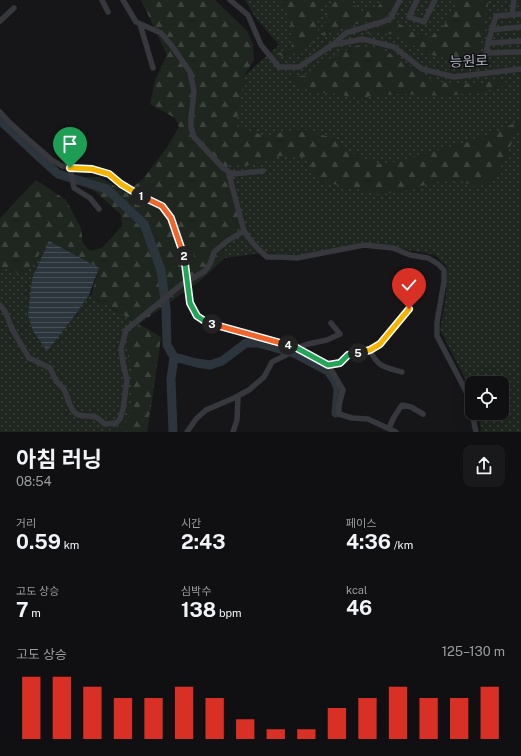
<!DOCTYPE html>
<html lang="ko">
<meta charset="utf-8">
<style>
:root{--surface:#101012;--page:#19191b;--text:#f1f3f6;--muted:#9c9d9f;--line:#303032;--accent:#d93025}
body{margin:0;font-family:"Public Sans","Noto Sans KR",sans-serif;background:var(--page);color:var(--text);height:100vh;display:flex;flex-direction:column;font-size:15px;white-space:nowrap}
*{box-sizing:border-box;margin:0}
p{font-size:13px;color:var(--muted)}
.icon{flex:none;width:22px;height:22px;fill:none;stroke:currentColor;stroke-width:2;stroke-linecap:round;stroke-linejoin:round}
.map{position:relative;height:432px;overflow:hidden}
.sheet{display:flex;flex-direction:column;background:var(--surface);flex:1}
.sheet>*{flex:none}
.controls{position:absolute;left:465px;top:376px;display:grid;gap:8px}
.controls a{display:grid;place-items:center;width:44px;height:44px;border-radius:8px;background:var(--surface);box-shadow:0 4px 16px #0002,0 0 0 1px var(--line);font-size:20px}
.pin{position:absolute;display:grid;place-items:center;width:34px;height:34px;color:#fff;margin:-41px -17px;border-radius:50% 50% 50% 0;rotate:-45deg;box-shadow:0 0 4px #0007}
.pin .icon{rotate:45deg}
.km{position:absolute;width:20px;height:20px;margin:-10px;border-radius:50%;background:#222;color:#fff;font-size:11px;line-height:20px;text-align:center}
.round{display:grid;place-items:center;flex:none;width:42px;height:42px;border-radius:8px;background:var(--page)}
.headline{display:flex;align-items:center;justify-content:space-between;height:68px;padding:0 16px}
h1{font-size:22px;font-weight:700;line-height:30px}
.metrics{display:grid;grid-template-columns:repeat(3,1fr);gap:6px;height:68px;padding:4px 16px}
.metrics div{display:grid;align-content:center}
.metrics b{font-size:20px;font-weight:700}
.metrics small{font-size:11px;font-weight:400}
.metrics p{font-size:11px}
.chart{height:112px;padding:8px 16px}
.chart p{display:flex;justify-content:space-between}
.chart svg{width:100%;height:72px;margin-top:4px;stroke:var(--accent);stroke-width:6}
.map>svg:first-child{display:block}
.grass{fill:url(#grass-dots)}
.forest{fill:url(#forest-firs)}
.water{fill:url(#water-rules)}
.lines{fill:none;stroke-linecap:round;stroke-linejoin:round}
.river{stroke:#2c353c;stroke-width:9}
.minor{stroke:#37383d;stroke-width:5.5}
.split-1-casing{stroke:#fff;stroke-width:8}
.split-2-casing{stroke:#fff;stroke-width:8}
.split-3-casing{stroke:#fff;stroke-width:8}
.split-4-casing{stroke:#fff;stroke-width:8}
.split-5-casing{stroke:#fff;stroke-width:8}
.split-6-casing{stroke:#fff;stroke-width:8}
.split-1{stroke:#f5b400;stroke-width:5}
.split-2{stroke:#f0652b;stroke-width:5}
.split-3{stroke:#22a559;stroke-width:5}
.split-4{stroke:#f0652b;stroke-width:5}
.split-5{stroke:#22a559;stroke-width:5}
.split-6{stroke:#f5b400;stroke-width:5}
.labels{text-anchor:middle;stroke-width:3;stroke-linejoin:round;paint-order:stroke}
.street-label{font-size:14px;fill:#a8adb8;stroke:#111113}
</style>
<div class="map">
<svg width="521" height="432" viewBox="0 0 521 432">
<defs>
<pattern id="grass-dots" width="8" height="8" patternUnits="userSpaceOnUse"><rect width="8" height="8" fill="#1e261f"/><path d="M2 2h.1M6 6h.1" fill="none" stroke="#3c433d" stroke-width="1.8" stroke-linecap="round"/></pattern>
<pattern id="forest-firs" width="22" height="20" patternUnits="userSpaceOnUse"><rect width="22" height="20" fill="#1e261f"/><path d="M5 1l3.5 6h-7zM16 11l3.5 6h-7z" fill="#3c433d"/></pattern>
<pattern id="water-rules" width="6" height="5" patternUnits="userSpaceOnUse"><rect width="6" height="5" fill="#2c353c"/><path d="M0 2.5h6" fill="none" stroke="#485056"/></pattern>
</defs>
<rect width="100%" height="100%" fill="#161618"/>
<path class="grass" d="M245,0H521V432H480L481,428L477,413H502V383H472V395L470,388L440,330L446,295L447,267L435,255L364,242L303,255L262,253L225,258L223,250L241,222L226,177L244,76L279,45L255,17Z
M49,241L99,268L89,295L161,337L151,408L147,432H0V267L23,275Z"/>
<path class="forest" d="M141,0H215L247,31L253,44L254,60L244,76L236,126L265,136L288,131L304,129L332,138L346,150L374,163L387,164L468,142L498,132L521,119V129L514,136L507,156L494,178L478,188L461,181L434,182L401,192L378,194L320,181L306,157L280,156L245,166L229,163L226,177L241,222L223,250L225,258L201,280L139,324L161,337L146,432H109L111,429L128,421L131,399L132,370L128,357L129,337L138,328L139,324L91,296L99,268L48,243L23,275L0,267V218L36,180L66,200L81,228L83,243L90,251L102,248L122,226L121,215L96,192L83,185L84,177H100L126,193L144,178L167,147L179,127L175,118L150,104L155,80L167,55Z
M281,0H324L318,20V31L312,44L296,53L283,57L277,53L289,51C300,36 287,15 281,0Z
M332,0H351L355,6L362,11L374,8L375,12L382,0H396L387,17L344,27L323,36L327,14L331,6Z
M458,0H489L481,43L473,60L454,61L429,54L392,34L363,33L396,22L411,31L429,38L442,29Z
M356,46L374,47L390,54L436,82L478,84L498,80L509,83L496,89L448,96L402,94L374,95L360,99L338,94L312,92L293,84L289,77L303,76L340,52Z"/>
<path class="water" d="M49,241L99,268L89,295L70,322L47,351L33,331L28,315L32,279Z"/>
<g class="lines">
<path class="river" d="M0,120L36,154L58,174L107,189L144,224L161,270L166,308L167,345L174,357L171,379L173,432
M174,357L197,363L210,365L222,361L246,343H258L294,353L328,371L335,381L338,389L336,413"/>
<path class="minor" d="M102,0L108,12
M123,0L136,22L161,33L172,46L190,72L194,91L191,119V127L194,137L223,168L233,174L263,171
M230,0L248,15L261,45L279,67H299L332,45L363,39L394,47L422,69L454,77L521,69
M417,0L409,17L424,22L435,0
M521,14L496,16L488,43L486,53L521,52
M512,15L514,0
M0,21L14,8
M140,24L153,68
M491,30L521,27
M488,43L521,41
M334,44L346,33L382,22L390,19L400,0
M0,112L9,122L29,140L52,160L62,166L92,169L109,174L121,184L162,206L171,219L183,253L190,303L197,316L206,322L231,330L293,346L329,366L343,390L339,405V414L352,418L368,419L396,432
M70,168L74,188L90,198L99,209
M244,231C251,242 257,249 267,257H281L297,258L364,245L393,248L410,255L428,258L438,264L444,270V282L437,322V336L448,357L469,397L472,412
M0,305L5,311L12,329L29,358L50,368L56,381L64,389L70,405L74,412L78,415L96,417L105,424L116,423L120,419L123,409L127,380L123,363L121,349L126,330L181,285L205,271L210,264L214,252L227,241L244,231L228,171
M370,350C378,368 385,367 402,372
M328,365L340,363L348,355L370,350L381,344L409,309
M472,413L476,432
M389,428L394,417L402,405L411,407L423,414
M187,432L196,419L206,410L234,398L249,390L264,377L272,362L286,355L296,348L308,344L327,340L340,334L331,323
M233,432L237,420L238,396"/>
</g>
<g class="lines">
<g class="split-1-casing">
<path id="split-1" d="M70,168L92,169L109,174L121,184L141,196"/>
</g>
<g class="split-2-casing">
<path id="split-2" d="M141,196L162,206L171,218L184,256"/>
</g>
<g class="split-3-casing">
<path id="split-3" d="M184,256L190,303L197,316L206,322L212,324"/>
</g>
<g class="split-4-casing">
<path id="split-4" d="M212,324L288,345"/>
</g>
<g class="split-5-casing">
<path id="split-5" d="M288,345L293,346L328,365L340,363L348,355L358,353"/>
</g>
<g class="split-6-casing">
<path id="split-6" d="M358,353L370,350L380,344L409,309"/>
</g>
<use href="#split-1" class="split-1"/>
<use href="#split-2" class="split-2"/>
<use href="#split-3" class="split-3"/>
<use href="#split-4" class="split-4"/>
<use href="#split-5" class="split-5"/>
<use href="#split-6" class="split-6"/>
</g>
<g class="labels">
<g class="street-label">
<text transform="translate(469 61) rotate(-2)" y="5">능원로</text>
</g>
</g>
</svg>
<div class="controls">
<a><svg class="icon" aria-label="locate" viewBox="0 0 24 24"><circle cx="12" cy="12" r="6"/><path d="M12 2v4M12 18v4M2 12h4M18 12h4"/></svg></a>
</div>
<div class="pin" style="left:70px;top:168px;background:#1e9e55"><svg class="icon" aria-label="arrive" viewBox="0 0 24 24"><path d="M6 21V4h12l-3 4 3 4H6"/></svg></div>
<div class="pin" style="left:409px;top:309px;background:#d93025"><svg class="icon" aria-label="check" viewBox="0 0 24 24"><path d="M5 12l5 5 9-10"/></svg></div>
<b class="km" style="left:141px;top:196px">1</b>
<b class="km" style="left:184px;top:256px">2</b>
<b class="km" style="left:212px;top:324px">3</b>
<b class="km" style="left:288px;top:345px">4</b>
<b class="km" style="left:358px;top:353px">5</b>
</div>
<section class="sheet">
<div class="headline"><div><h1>아침 러닝</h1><p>08:54</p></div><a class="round"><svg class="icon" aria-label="share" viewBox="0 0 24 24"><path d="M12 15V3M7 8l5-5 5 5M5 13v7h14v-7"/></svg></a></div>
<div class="metrics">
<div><p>거리</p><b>0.59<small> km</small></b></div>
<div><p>시간</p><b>2:43</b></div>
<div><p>페이스</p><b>4:36<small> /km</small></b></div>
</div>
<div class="metrics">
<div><p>고도 상승</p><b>7<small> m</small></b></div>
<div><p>심박수</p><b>138<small> bpm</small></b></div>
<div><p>kcal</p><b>46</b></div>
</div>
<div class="chart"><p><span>고도 상승</span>125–130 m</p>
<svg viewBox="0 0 160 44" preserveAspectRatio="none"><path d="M5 44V6M15 44V6M25 44V12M35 44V19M45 44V19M55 44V12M65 44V19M75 44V32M85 44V38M95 44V38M105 44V25M115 44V19M125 44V12M135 44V19M145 44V19M155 44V12"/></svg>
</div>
</section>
